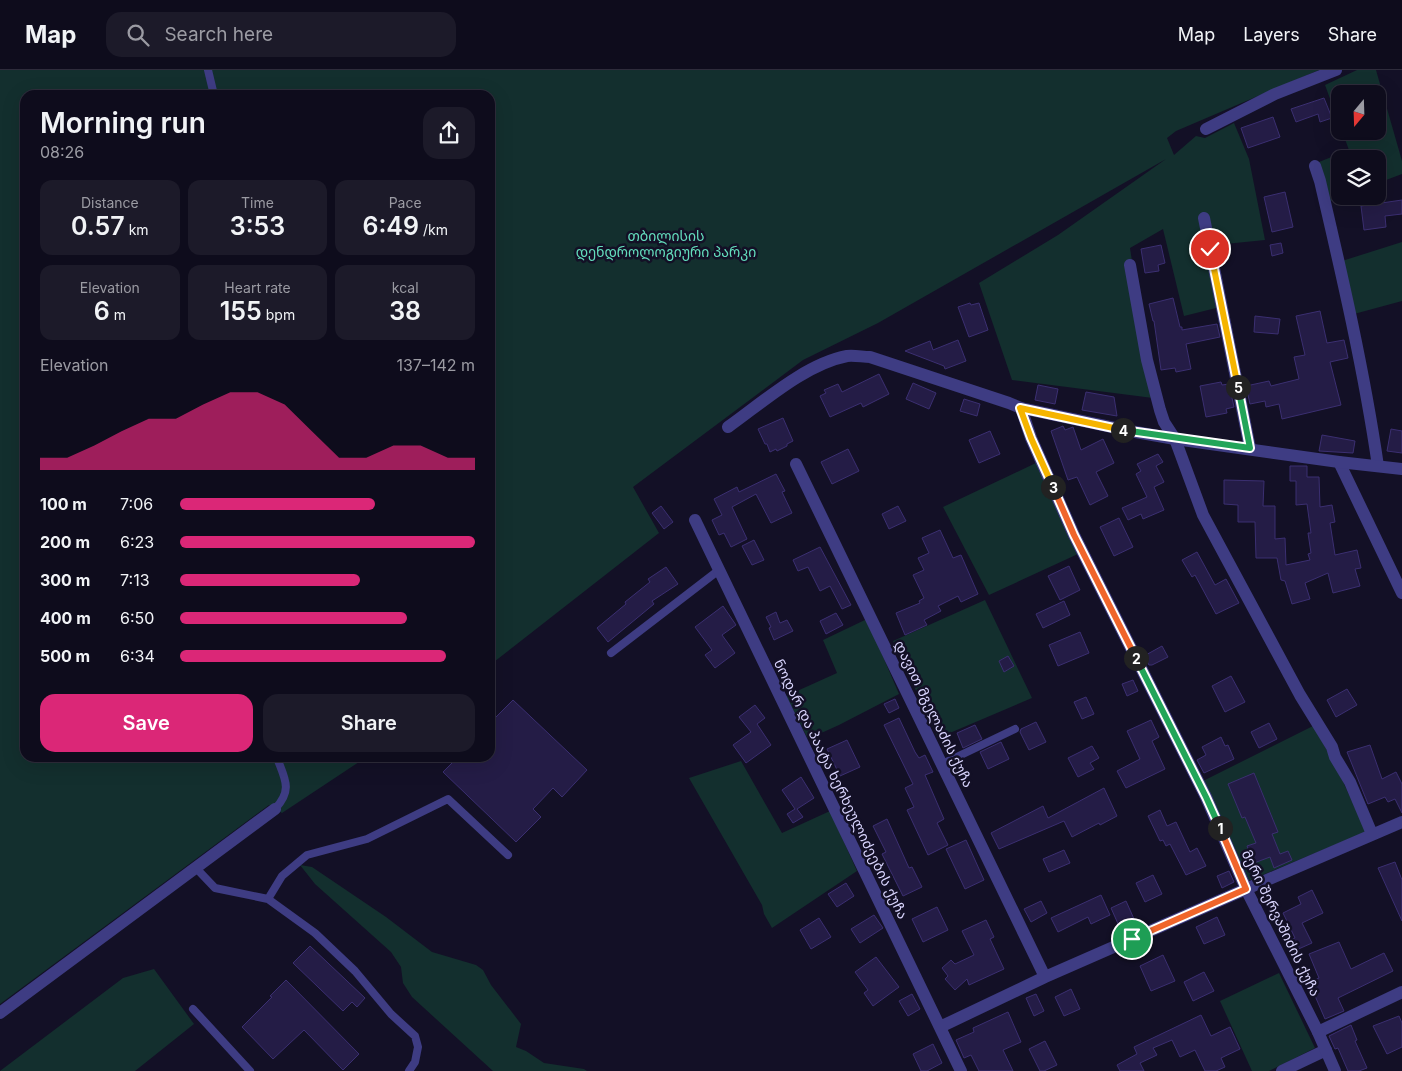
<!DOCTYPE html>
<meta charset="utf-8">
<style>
:root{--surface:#0e0c1c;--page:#1c1a29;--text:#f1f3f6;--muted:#9b9ba3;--line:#2e2c3b;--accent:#db2777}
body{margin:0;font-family:Inter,"Noto Sans Georgian",sans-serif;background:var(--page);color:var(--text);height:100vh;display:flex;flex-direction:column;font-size:19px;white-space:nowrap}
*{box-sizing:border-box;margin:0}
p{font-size:16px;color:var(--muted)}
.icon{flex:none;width:28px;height:28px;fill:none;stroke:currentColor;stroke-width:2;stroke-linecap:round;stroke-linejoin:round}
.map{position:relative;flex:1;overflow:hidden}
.sheet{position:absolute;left:20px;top:20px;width:475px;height:672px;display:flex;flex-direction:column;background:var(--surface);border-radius:15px;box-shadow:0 5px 20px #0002,0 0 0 1px var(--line)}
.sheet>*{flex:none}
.needle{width:32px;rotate:199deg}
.controls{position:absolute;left:1331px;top:15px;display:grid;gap:10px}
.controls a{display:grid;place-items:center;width:55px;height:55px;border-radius:10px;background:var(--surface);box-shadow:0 5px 20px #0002,0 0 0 1px var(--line);font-size:25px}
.pin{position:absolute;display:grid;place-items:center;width:42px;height:42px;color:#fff;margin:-21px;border:2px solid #fff;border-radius:50%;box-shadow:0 1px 5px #0007}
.km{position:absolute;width:25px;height:25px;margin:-12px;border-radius:50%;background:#222;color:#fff;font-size:14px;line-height:25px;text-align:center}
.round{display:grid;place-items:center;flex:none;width:52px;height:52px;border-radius:15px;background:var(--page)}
.head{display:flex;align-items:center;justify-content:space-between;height:85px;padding:0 20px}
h1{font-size:28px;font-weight:600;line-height:38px}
.stats{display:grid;grid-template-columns:repeat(3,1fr);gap:8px;height:85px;padding:5px 20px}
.stats div{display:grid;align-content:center;border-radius:12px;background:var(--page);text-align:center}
.stats b{font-size:25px;font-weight:600}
.stats small{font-size:14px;font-weight:400}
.stats p{font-size:14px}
.chart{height:140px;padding:10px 20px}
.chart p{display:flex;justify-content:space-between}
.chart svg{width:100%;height:90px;margin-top:5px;fill:var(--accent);opacity:.7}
.button{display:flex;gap:10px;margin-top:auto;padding:10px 20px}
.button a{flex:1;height:58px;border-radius:15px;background:var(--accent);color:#fff;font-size:20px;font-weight:600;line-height:58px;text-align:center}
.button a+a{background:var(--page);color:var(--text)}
ul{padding:0 20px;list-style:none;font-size:16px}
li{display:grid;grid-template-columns:80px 60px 1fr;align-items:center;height:38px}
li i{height:12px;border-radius:6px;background:var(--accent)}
header{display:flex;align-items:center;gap:30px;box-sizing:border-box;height:70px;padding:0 25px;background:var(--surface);border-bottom:1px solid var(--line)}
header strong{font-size:24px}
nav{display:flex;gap:28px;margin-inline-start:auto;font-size:18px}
.search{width:350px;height:45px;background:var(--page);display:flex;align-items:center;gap:12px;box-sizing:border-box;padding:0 18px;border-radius:15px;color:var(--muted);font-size:19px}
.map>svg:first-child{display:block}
.green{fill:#132f2e}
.building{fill:#241c46;stroke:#3b2f71}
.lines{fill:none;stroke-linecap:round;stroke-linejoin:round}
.service{stroke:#3e3c83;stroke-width:8}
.minor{stroke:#3e3c83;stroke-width:12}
.tertiary{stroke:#3e3c83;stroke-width:12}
.split-1-casing{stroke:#fff;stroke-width:10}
.split-2-casing{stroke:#fff;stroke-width:10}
.split-3-casing{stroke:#fff;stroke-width:10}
.split-4-casing{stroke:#fff;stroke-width:10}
.split-5-casing{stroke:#fff;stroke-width:10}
.split-6-casing{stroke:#fff;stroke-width:10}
.split-1{stroke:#f0652b;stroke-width:6}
.split-2{stroke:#22a559;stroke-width:6}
.split-3{stroke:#f0652b;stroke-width:6}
.split-4{stroke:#f5b400;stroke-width:6}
.split-5{stroke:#22a559;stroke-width:6}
.split-6{stroke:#f5b400;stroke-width:6}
.labels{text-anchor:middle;stroke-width:5;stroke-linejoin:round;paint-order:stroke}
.park-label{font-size:14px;fill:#63dcbc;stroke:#131026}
.street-label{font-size:14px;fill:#d9d5fe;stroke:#131026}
</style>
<header>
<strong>Map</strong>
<div class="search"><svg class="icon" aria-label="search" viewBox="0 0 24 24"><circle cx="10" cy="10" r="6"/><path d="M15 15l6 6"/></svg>Search here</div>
<nav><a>Map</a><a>Layers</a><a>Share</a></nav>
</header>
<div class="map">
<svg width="1402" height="1001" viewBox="0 0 1402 1001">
<rect width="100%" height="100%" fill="#131026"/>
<path class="green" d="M0,0H1319L1176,61L1167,68L1174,85L1196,66L1205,68L1234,53L1249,89L1265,170L1205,176L1216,238L1184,246L1163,159L1130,178L1153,328L1012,310L979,213L1058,165L1166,89L878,253L803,290L633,417L659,463L490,595V25H25V688H365L282,743L269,735L0,934Z
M1357,0H1376L1402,91V104L1378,113V89H1340V126H1344L1328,132L1319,92L1349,80L1342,61H1378V24H1340V56L1325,15Z
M1402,172V231L1354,244L1342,191Z
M1038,392L1078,484L989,525L943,437Z
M985,530L1032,628L938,668L893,571Z
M867,549L899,624L839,655L808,669L786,626L837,603L823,570Z
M1313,656L1335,694L1366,762L1248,811L1203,711Z
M741,691L782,763L830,741L857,801L772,858L764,844L762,835L689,708Z
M300,795L312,797L386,847L432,882L476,895L483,900L491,915L521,954L516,977L526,981L544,993L584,999L587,1001H493L412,927L403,913L401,897L391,882L315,814Z
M154,899L194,954L135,1001H0L123,908Z
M1279,903L1315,978L1269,1001H1252L1220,931Z"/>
<path class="building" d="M1324,28L1332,48L1320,52L1318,44L1296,52L1291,39Z
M1273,47L1280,67L1248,78L1241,58Z
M1285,122L1293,157L1272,162L1264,127Z
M1402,130V144L1385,146L1386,157L1364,160L1361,136Z
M1281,173L1283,183L1272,186L1270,175Z
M1161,175L1165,193L1158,195L1159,201L1145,203L1141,179Z
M1173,228L1180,257H1182V260L1217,254L1220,267L1186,274L1191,299L1176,302L1175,298L1161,300L1154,251H1153L1149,234Z
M970,233L971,235L979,233L988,260L969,267L958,237Z
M1320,241L1327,273L1344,270L1348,288L1330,292L1341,335L1282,349L1279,334L1266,337L1265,331L1250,334L1246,316L1269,311L1271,316L1299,309L1294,287L1305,285L1296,246Z
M1255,246L1280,249L1278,264L1254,262Z
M958,270L966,291L945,299L944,296L905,281L930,271L933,280Z
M879,304L889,324L863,337L861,333L830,347L820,326L826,323L824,320L838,314L842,322Z
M1221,312L1222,315L1229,314L1234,337L1226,339L1227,343L1206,347L1200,316Z
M913,313L936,323L929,339L906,329Z
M1038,315L1058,319L1055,334L1035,330Z
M1086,322L1114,327L1117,346L1082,340Z
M964,329L980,334L977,346L960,341Z
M783,348L793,371L787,374V376L777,381L776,379L770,382L767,374H765L758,359Z
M1063,356L1065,360L1073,357L1081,380L1103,369L1114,393L1096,402L1108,426L1090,435L1077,407L1068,410L1051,361Z
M1391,359L1402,361V383L1387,381Z
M990,361L1000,384L979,393L969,370Z
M1322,365L1355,371L1353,383L1319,381Z
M848,379L859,401L832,414L821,392Z
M1158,384L1163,392L1156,396L1164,412L1154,417L1164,440L1143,449L1141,444L1128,450L1122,438L1147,427L1136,404L1141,401L1137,394Z
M1290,396H1307V407H1319L1320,437L1332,435L1335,452L1330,453L1335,485L1357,480L1361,498L1355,499L1360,516L1333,523L1328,503L1305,513L1310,529L1292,534L1285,511L1281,510L1277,488H1256L1255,452H1238V435L1224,434V410L1264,411L1263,436H1275V469L1285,468L1286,495L1310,490L1308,484L1311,483L1308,463H1311L1307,434L1296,435V411H1290Z
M776,404L785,421L782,422L792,443L771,453L756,424L732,437L747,469L731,477L724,463L719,465L712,450L722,445L714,429L737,417L739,422Z
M661,436L673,452L664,459L652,443Z
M898,436L906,451L889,459L882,444Z
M1119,448L1133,477L1114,486L1100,457Z
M940,460L953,488L961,485L978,524L961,532L958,526L938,536L941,541L924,550L927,555L905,565L896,543L920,533L919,531L924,528L913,505L924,500L918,488L929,483L922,468Z
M754,470L764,490L752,495L742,476Z
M820,477L851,535L842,539L830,516L820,521L808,497L798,501L793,490Z
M1197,482L1215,515L1226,509L1239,533L1216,544L1195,505L1192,507L1182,490Z
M1069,496L1080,520L1060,530L1048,506Z
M666,497L678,514L652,531L654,534L608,572L597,558L626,534L625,532L650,512L648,509Z
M1064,531L1070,545L1043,558L1036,544Z
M723,536L736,555L722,565L735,583L715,598L705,585L712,580L695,557Z
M776,542L780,553L787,550L793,561L774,570L769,558L771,557L766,547Z
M836,543L843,555L826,564L820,551Z
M1080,562L1089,583L1058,596L1049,575Z
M1162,576L1168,587L1152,595H1149L1144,586Z
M1008,586L1014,596L1004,602L999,591Z
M1231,606L1245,632L1225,642L1212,616Z
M1133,610L1138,621L1127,626L1122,614Z
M1347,619L1357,635L1336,647L1327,630Z
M1086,627L1094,644L1082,649L1074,632Z
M895,629L899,638L889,643L884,634Z
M513,630L587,700L562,727L553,718L533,739L541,747L516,772L443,702L457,688H490V653Z
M755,635L765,648L757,654L771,675L746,693L733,675L751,662L739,647Z
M899,648L915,682L919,688L925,685L933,702L925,705L944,749L937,753L948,775L928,785L907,740L914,737L905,718L913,714L884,655Z
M1151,650L1159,667L1152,671L1165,699L1126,718L1117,701L1140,689L1127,661Z
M1036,652L1046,672L1029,680L1020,662L1021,659Z
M1269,653L1277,669L1259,678L1251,662Z
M975,655L982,669L963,678L957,663Z
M1221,667L1225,676L1228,675L1234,689L1204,703L1197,690L1206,685L1202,677Z
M847,670L860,697L840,706L827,679Z
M1001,672L1009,689L988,699L980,682Z
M1370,675L1382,709L1396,702L1402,714V743L1395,729L1388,732L1385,727L1368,734L1347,682Z
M1092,676L1099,688L1090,693L1094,699L1078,707L1068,688Z
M1254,703L1278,762L1272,764L1280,784L1288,781L1292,790L1274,798L1270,787L1254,793L1247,776L1256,773L1245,747L1242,748L1228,714Z
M801,707L814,728L797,739L803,747L793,753L787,744L795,739L782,720Z
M1104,718L1117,746L1100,755L1099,753L1072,767L1064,751L999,779L991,763L1043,736L1048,748Z
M1160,740L1167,756L1176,752L1190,782L1197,778L1206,796L1186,805L1170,774L1166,776L1163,770L1160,771L1148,746Z
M887,749L909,798L912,797L922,817L903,826L882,784L886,782L873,756Z
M966,770L984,810L965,819L946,779Z
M1064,780L1070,793L1049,802L1043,789Z
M1395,792L1402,810V851L1378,798Z
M1229,801L1234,812L1222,818L1217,806Z
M1153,805L1162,824L1145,832L1136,813Z
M846,813L854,826L837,837L828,824Z
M1312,820L1323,843L1302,853L1312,873L1294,881L1289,870L1295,868L1283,843L1301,834L1298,827Z
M1101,825L1110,845L1091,854L1088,847L1058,862L1051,848Z
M1041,831L1047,843L1031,852L1024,839Z
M1126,831L1134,849L1119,856L1111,838Z
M937,837L948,860L923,872L912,849Z
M874,845L883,858L860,873L851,859Z
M1217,847L1225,865L1204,874L1196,857Z
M819,848L831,867L811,879L800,860Z
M986,850L994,867L990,869L1004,899L969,915L967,909L955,920L945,909L948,906L942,898L951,890L955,894L974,885L962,861Z
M1339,872L1351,899L1384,883L1393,901L1338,928L1344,941L1325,949L1309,912L1319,908L1309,884Z
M310,876L365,928L357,937L352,932L343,941L293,893Z
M1163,885L1175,911L1151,921L1140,896Z
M876,887L899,917L873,936L864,923L868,920L855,902Z
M1204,902L1214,921L1193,931L1184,912Z
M286,910L359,984L343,1000L304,960L273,989L242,957L272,927L270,926Z
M1071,919L1080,939L1064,946L1055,927Z
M912,924L920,939L908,946L899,931Z
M1036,924L1044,941L1034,946L1026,928Z
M1008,942L1021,972L1003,980L1013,1001H979L971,985L964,988L956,970L974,962L973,958Z
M1201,945L1211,966L1230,957L1240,979L1221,988L1225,997L1216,1001H1205L1195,980L1180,987L1172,970L1153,978L1157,985L1140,993L1144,1001H1120L1117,995L1137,984L1134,977Z
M1399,946L1402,953V977L1387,984L1373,956Z
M1351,955L1357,970L1355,971L1367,998L1359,1001H1348L1338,978L1335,979L1329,966Z
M1045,971L1057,995L1044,1001H1040L1029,979Z
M933,974L942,993L927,1001H921L913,984Z"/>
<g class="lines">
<path class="service" d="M208,0L214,25
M611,583L719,500
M942,694L1015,659
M275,739C293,720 285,709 277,688
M195,797L215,818L268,829L315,863L355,901L391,944L415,966L418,977L415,992L409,1001
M268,829L282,806L307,785L367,769L448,729L508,785
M193,939L250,1001"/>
<path class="minor" d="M1206,59L1275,24L1336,0
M1315,96L1320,111C1342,205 1364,300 1378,396
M1204,148L1250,378
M1130,195L1147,290L1160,340L1164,352L1175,369L1203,445L1300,625L1332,677L1335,687L1350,712L1372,764
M728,357C762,333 805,294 847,286C854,285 863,287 870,287L1009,333L1021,338
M1339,392L1402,523
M796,394L1045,907
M695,450L961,1001
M0,943L275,739
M940,957L1045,907L1246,819L1402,752
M1318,962L1402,922
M1282,1001L1326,980"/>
<path class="tertiary" d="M1335,1001L1318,962L1246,819L1206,727L1074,465L1031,368L1021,338L1130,361L1175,369L1339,392L1402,399"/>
</g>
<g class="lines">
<g class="split-1-casing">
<path id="split-1" d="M1132,869L1246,819L1220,758"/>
</g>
<g class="split-2-casing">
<path id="split-2" d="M1136,588L1206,727L1220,758"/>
</g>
<g class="split-3-casing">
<path id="split-3" d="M1053,417L1074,465L1136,588"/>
</g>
<g class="split-4-casing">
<path id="split-4" d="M1053,417L1031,368L1020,338L1123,360"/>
</g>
<g class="split-5-casing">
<path id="split-5" d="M1123,360L1250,378L1238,317"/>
</g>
<g class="split-6-casing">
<path id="split-6" d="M1210,179L1238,317"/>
</g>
<use href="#split-1" class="split-1"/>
<use href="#split-2" class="split-2"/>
<use href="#split-3" class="split-3"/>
<use href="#split-4" class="split-4"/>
<use href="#split-5" class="split-5"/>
<use href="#split-6" class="split-6"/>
</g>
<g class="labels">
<g class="park-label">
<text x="666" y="171">თბილისის<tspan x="666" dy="16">დენდროლოგიური პარკი</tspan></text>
</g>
<g class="street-label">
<text transform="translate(934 644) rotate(64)" y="5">დავით მგელაძის ქუჩა</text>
<text transform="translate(841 719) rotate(64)" y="5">ნოდარ და პაატა ხერხეულიძეების ქუჩა</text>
<text transform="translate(1281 853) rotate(64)" y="5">მერი შერვაშიძის ქუჩა</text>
</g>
</g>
</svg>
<div class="controls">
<a><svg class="needle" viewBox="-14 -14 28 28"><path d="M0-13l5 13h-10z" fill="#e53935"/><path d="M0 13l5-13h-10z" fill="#9b9ba3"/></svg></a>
<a><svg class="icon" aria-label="layers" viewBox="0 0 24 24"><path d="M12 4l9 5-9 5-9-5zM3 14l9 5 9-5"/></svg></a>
</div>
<div class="pin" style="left:1132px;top:869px;background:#1e9e55"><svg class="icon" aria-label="arrive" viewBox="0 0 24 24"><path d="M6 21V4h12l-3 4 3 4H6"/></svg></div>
<div class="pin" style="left:1210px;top:179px;background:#d93025"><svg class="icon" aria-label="check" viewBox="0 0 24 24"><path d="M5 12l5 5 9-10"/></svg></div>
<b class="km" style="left:1220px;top:758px">1</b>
<b class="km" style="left:1136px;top:588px">2</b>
<b class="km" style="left:1053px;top:417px">3</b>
<b class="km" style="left:1123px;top:360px">4</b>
<b class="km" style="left:1238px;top:317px">5</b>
<section class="sheet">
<div class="head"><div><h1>Morning run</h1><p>08:26</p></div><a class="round"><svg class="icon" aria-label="share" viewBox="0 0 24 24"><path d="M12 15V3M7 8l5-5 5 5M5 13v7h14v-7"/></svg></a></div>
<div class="stats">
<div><p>Distance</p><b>0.57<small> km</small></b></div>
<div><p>Time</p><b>3:53</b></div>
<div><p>Pace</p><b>6:49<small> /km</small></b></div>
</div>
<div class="stats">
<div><p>Elevation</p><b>6<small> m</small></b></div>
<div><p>Heart rate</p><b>155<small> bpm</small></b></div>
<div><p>kcal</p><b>38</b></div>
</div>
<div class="chart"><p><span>Elevation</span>137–142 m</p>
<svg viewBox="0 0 160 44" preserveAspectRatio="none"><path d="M0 44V38L10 38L20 32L30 25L40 19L50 19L60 12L70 6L80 6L90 12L100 25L110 38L120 38L130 32L140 32L150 38L160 38V44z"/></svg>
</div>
<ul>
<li><b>100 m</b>7:06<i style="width:66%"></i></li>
<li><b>200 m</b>6:23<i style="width:100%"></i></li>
<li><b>300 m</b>7:13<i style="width:61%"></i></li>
<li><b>400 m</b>6:50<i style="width:77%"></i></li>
<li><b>500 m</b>6:34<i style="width:90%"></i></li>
</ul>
<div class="button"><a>Save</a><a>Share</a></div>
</section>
</div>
